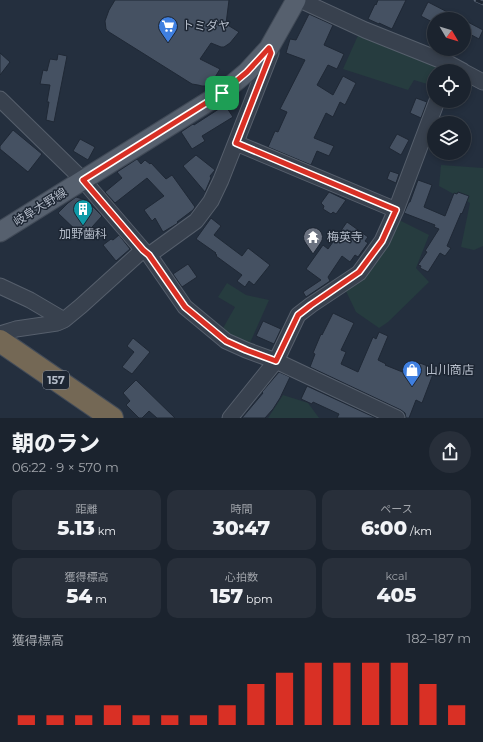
<!DOCTYPE html>
<html lang="ja">
<meta charset="utf-8">
<style>
:root{--surface:#1b232e;--page:#282f3a;--text:#f1f3f6;--muted:#a0a4aa;--line:#39404a;--accent:#d93025}
body{margin:0;font-family:Montserrat,"Noto Sans JP",sans-serif;background:var(--page);color:var(--text);height:100vh;display:flex;flex-direction:column;font-size:15px;white-space:nowrap}
*{box-sizing:border-box;margin:0}
p{font-size:13px;color:var(--muted)}
.icon{flex:none;width:22px;height:22px;fill:none;stroke:currentColor;stroke-width:2;stroke-linecap:round;stroke-linejoin:round}
.map{position:relative;height:418px;overflow:hidden}
.sheet{display:flex;flex-direction:column;background:var(--surface);flex:1}
.sheet>*{flex:none}
.needle{width:26px;rotate:128deg}
.tools{position:absolute;left:427px;top:12px;display:grid;gap:8px}
.tools a{display:grid;place-items:center;width:44px;height:44px;border-radius:50%;background:var(--surface);box-shadow:0 2px 6px #0003,0 0 0 1px var(--line);font-size:20px}
.pin{position:absolute;display:grid;place-items:center;width:34px;height:34px;color:#fff;margin:-17px;border-radius:8px;box-shadow:0 2px 6px #0006}
.round{display:grid;place-items:center;flex:none;width:42px;height:42px;border-radius:21px;background:var(--page)}
.overview{display:flex;align-items:center;justify-content:space-between;height:68px;padding:0 12px}
h1{font-size:22px;font-weight:800;line-height:30px}
.stats{display:grid;grid-template-columns:repeat(3,1fr);gap:6px;height:68px;padding:4px 12px}
.stats div{display:grid;align-content:center;border-radius:10px;background:var(--page);text-align:center}
.stats b{font-size:20px;font-weight:800}
.stats small{font-size:11px;font-weight:400}
.stats p{font-size:11px}
.chart{height:112px;padding:8px 12px}
.chart p{display:flex;justify-content:space-between}
.chart svg{width:100%;height:72px;margin-top:4px;stroke:var(--accent);stroke-width:6}
.map>svg:first-child{display:block}
.green{fill:#263c3f}
.building{fill:#455162;stroke:#1f2835}
.lines{fill:none;stroke-linecap:round;stroke-linejoin:round}
.minor-casing{stroke:#565f6c;stroke-width:17}
.major-casing{stroke:#414a57;stroke-width:21}
.highway-casing{stroke:#434c59;stroke-width:24}
.minor{stroke:#38414e;stroke-width:15}
.major{stroke:#56606e;stroke-width:19}
.highway{stroke:#746855;stroke-width:22}
.rail-casing{stroke:#5a6575;stroke-width:4.5}
.rail{stroke:#1d2633;stroke-width:3;stroke-dasharray:9;stroke-linecap:butt}
.route-casing{stroke:#fff;stroke-width:8}
.route{stroke:#d93025;stroke-width:5}
.labels{text-anchor:middle;stroke-width:3;stroke-linejoin:round;paint-order:stroke}
.shield{fill:#1d2633;stroke:#878f9c;stroke-width:1}
.shield-label{font-size:11px;font-weight:bold;fill:#b4bcc9}
.poi-label{font-size:12px;fill:#b4bcc9;stroke:#1d2633;text-anchor:start}
.street-label{font-size:12px;fill:#b4bcc9;stroke:#1d2633}
</style>
<div class="map">
<svg width="483" height="418" viewBox="0 0 483 418">
<rect width="100%" height="100%" fill="#242f3e"/>
<path class="green" d="M360,31L446,68L445,71H434V86L414,80L408,90L343,69Z
M441,165L483,168V246L474,250L461,247L470,203L439,186Z
M397,219L429,235L416,268L429,282L388,322L379,328L356,312L345,289Z
M227,283L246,295L269,300L249,345L222,330L235,307L218,297Z
M283,395L308,403L319,418H268Z"/>
<path class="building" d="M115,0H229L226,24L239,32L230,43L224,47H221L211,43L200,59L220,69L211,84L208,86H202L198,85L192,84L109,32L106,29L105,21L109,10Z
M378,0H406L392,29L379,23V24L368,19L375,4L376,5Z
M428,2L461,19H434V23L421,16Z
M309,14L333,25L324,45L344,54L337,69L328,65L317,85L333,95L343,76L356,83L345,105L340,102L333,117L326,113L314,138L334,146L329,156L317,151L311,165L268,147L275,131L278,132L287,112L280,109L305,60L286,53L290,39L296,40Z
M464,20L483,30L479,39L464,31Z
M0,53L10,62L0,75Z
M58,54L67,56L54,122L46,120L49,102H47L50,85L40,84L43,70L47,71L50,59L57,60Z
M416,98L427,102L421,118L410,113Z
M225,105L233,117L202,136L205,141L192,149L181,132L193,124L194,125Z
M13,130L42,154L28,172L0,149V146Z
M397,134L409,140L401,155L389,148Z
M80,139L95,147L88,160L73,151Z
M196,155L215,170L210,176L211,178L205,192L183,166Z
M137,159L141,164L145,160L150,164L151,163L166,179L172,175L195,207L193,210L177,222L178,223L163,232L155,218L152,221L144,210L164,196L147,178L115,203L105,192L122,178L117,172Z
M390,171L399,174L396,183L387,179Z
M418,180L432,185L424,207L445,216L454,193L457,194L458,192L469,196L462,214L461,213L447,246L451,248L445,256L440,253L428,272L420,268L421,266L418,265L427,252L425,251L439,229L434,227L435,225L404,213L409,202H410Z
M329,192L346,200L336,214L333,212L331,214L323,209L324,206L321,203Z
M76,197L86,200L102,216L83,237L58,213L68,203Z
M211,218L221,226L214,235L242,256L248,248L270,265L254,285L249,281L245,287L237,281L242,275L216,256L217,255L215,254L216,253L196,239Z
M347,222L368,237L365,241L368,243L358,257L355,255L350,262L342,256L328,277L330,281L306,297L303,292L321,280L306,269L323,245L328,249Z
M119,235L130,249L116,261L103,245L111,239L113,240Z
M188,264L197,277L182,287L173,274Z
M333,313L354,323L341,350L346,352L341,364L358,372L373,337L376,339L379,332L388,336L378,360L386,364L385,365L405,373L409,361L420,364V363L435,369L422,403L416,400L409,418H406L405,413L401,410L310,367L315,354L313,353L321,334L322,335Z
M263,321L281,329L274,344L256,336Z
M133,338L150,352L132,374L122,367L134,352L127,346Z
M279,372L290,377L280,398L273,409L265,418H242L263,393L262,392Z
M136,380L175,418H157L149,411L142,418H139L126,405L130,401L123,393Z
M307,386L376,418H337L339,414L313,402L312,404L301,399Z"/>
<g class="lines">
<g class="minor-casing">
<path id="minor" d="M300,0L365,30L450,64L463,71
M464,72L483,82
M0,99L83,180L143,250L149,255L185,307L226,341L246,350L276,361L397,418
M236,143L396,210
M149,255L196,221L211,201L221,180L271,53L269,48
M0,286L30,300L64,320L81,306L143,250
M0,334L16,329L57,323L64,320
M230,418L276,361L298,315L311,305L359,273L382,241L396,210L437,101"/>
</g>
<g class="major-casing">
<path id="major" d="M0,232L222,93L247,72L269,48L296,0"/>
</g>
<g class="highway-casing">
<path id="highway" d="M0,341L112,418"/>
</g>
<use href="#minor" class="minor"/>
<use href="#major" class="major"/>
<use href="#highway" class="highway"/>
<g class="rail-casing">
<path id="rail" d="M476,0L483,3"/>
</g>
<use href="#rail" class="rail"/>
</g>
<g class="lines">
<g class="route-casing">
<path id="route" d="M269,48L271,53L236,143L396,210L382,241L359,272L311,305L298,315L276,361L246,350L226,341L185,307L149,255L143,250L83,180L222,93L247,72Z"/>
</g>
<use href="#route" class="route"/>
</g>
<defs>
<g id="supermarket-pin" transform="scale(1)"><path d="M0 17L-7.5 6A9.5 9.5 0 1 1 7.5 6Z" fill="#3f7fe0" stroke="#1d2633"/><path d="M-6-5.5h2.5l.6 2H6L4.5 2H-2.5L-4.4-4H-6ZM-1.5 3.2a1.3 1.3 0 1 0 .1 0ZM3 3.2a1.3 1.3 0 1 0 .1 0Z" fill="#fff"/></g>
<g id="building-pin" transform="scale(1)"><path d="M0 17L-7.5 6A9.5 9.5 0 1 1 7.5 6Z" fill="#0f9aa8" stroke="#1d2633"/><path d="M-4-6H4V6H1V3H-1V6H-4ZM-2.5-4.3h1.7v1.8h-1.7ZM.8-4.3h1.7v1.8H.8ZM-2.5-1h1.7V.8h-1.7ZM.8-1h1.7V.8H.8Z" fill="#fff"/></g>
<g id="temple-pin" transform="scale(1)"><path d="M0 17L-7.5 6A9.5 9.5 0 1 1 7.5 6Z" fill="#6b7280" stroke="#1d2633"/><path d="M0-6L5-2H3V0L6.5 2.5H4V6H1.5V3h-3V6H-4V2.5H-6.5L-3 0V-2H-5Z" fill="#fff"/></g>
<g id="shop-pin" transform="scale(1)"><path d="M0 17L-7.5 6A9.5 9.5 0 1 1 7.5 6Z" fill="#3f7fe0" stroke="#1d2633"/><path d="M-5-2.5h2.3a2.7 3.5 0 0 1 5.4 0H5L5.5 6h-11ZM-1.5-2.5h3a1.5 2.3 0 0 0-3 0Z" fill="#fff"/></g>
</defs>
<g fill-rule="evenodd">
<use href="#supermarket-pin" x="168" y="26"/>
<use href="#building-pin" x="83" y="209"/>
<use href="#temple-pin" x="313" y="237"/>
<use href="#shop-pin" x="412" y="370"/>
</g>
<g class="labels">
<rect class="shield" x="43" y="371" width="26" height="18" rx="3"/>
<g class="shield-label">
<text x="56" y="384">157</text>
</g>
<g class="poi-label">
<text x="182" y="30">トミダヤ</text>
<text x="83" y="238" text-anchor="middle">加野歯科</text>
<text x="327" y="241">梅英寺</text>
<text x="426" y="374">山川商店</text>
</g>
<g class="street-label">
<text transform="translate(40 207) rotate(-32)" y="4">岐阜大野線</text>
</g>
</g>
</svg>
<div class="tools">
<a><svg class="needle" viewBox="-14 -14 28 28"><path d="M0-13l5 13h-10z" fill="#e53935"/><path d="M0 13l5-13h-10z" fill="#a0a4aa"/></svg></a>
<a><svg class="icon" aria-label="locate" viewBox="0 0 24 24"><circle cx="12" cy="12" r="6"/><path d="M12 2v4M12 18v4M2 12h4M18 12h4"/></svg></a>
<a><svg class="icon" aria-label="layers" viewBox="0 0 24 24"><path d="M12 4l9 5-9 5-9-5zM3 14l9 5 9-5"/></svg></a>
</div>
<div class="pin" style="left:222px;top:93px;background:#1e9e55"><svg class="icon" aria-label="arrive" viewBox="0 0 24 24"><path d="M6 21V4h12l-3 4 3 4H6"/></svg></div>
</div>
<section class="sheet">
<div class="overview"><div><h1>朝のラン</h1><p>06:22 · 9 × 570 m</p></div><a class="round"><svg class="icon" aria-label="share" viewBox="0 0 24 24"><path d="M12 15V3M7 8l5-5 5 5M5 13v7h14v-7"/></svg></a></div>
<div class="stats">
<div><p>距離</p><b>5.13<small> km</small></b></div>
<div><p>時間</p><b>30:47</b></div>
<div><p>ペース</p><b>6:00<small> /km</small></b></div>
</div>
<div class="stats">
<div><p>獲得標高</p><b>54<small> m</small></b></div>
<div><p>心拍数</p><b>157<small> bpm</small></b></div>
<div><p>kcal</p><b>405</b></div>
</div>
<div class="chart"><p><span>獲得標高</span>182–187 m</p>
<svg viewBox="0 0 160 44" preserveAspectRatio="none"><path d="M5 44V38M15 44V38M25 44V38M35 44V32M45 44V38M55 44V38M65 44V38M75 44V32M85 44V19M95 44V12M105 44V6M115 44V6M125 44V6M135 44V6M145 44V19M155 44V32"/></svg>
</div>
</section>
